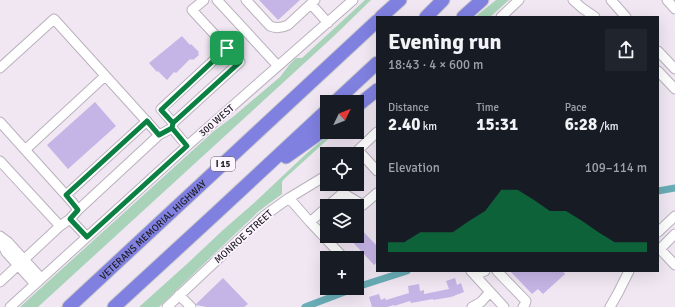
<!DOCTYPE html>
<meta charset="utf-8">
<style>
:root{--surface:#171b24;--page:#20242c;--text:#f1f3f6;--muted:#9ea1a6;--accent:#0b8043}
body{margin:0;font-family:Signika,sans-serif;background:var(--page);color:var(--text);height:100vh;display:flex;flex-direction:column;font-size:15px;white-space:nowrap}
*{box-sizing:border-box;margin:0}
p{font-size:13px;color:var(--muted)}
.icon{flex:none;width:22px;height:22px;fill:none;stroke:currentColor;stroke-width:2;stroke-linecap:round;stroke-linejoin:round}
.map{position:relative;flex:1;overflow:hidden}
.drawer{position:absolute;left:376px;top:16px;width:283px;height:256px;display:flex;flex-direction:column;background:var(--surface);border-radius:0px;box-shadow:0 4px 16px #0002}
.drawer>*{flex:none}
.needle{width:26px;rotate:47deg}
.controls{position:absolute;left:320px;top:95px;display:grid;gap:8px}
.controls a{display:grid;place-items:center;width:44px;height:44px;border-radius:0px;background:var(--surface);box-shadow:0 4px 16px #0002;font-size:20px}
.pin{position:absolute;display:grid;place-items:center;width:34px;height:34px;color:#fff;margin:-17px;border-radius:8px;box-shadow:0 2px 6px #0006}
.round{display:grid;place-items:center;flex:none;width:42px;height:42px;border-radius:0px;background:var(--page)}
.head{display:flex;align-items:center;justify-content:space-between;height:68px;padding:0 12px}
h1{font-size:22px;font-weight:700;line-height:30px}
.stats{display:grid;grid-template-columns:repeat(3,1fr);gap:6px;height:68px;padding:4px 12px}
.stats div{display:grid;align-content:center}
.stats b{font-size:17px;font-weight:700}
.stats small{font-size:11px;font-weight:400}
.stats p{font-size:11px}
.chart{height:112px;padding:8px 12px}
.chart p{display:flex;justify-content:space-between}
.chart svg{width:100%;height:72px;margin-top:4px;fill:var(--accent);opacity:.7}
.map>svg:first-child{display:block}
.green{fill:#a8d3b8}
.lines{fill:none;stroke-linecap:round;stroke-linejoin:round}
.canal{stroke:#69adb6;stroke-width:7}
.building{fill:#c5b5e6}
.minor-casing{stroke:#b9b1bd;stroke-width:11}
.highway-casing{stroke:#c9c9c9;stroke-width:15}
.minor{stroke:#fff;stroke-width:9}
.highway{stroke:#7f80e0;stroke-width:13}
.route-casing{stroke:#fff;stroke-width:8}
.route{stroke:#0b8043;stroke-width:5}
.labels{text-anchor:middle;stroke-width:3.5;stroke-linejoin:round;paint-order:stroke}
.shield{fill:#fcf5ff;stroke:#615d63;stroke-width:1}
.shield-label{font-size:9px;font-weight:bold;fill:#1f1c20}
.street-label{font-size:10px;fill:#1f1c20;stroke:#fcf5ff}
</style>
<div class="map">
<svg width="675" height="307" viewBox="0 0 675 307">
<rect width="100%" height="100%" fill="#f0e7f3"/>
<path class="green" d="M365,0H371L334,36L38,307H20L214,131L234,116L280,77L290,64L296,58H302Z
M496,0H509L490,17H475Z
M332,132H336L284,179L282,182V194L259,211L159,307H139L188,263L223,230L254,203L306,154Z"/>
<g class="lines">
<path class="canal" d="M658,191L675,188
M357,287L407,271
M305,307L355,288"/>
</g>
<path class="building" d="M259,0H300L278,20Z
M182,36L190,45L191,44L199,52L198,53L199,55L193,60L192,59L191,60L190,59L176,73L174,72L167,80L158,71L157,72L149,63Z
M95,102L116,126L68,169L47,145Z
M357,225L377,246V262L374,265L347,236H357Z
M510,271H563L565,274L543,294L538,289L532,294Z
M223,278L248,304L244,307H207L196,305V304Z
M455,278L457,285L461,283L464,292L451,297L433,300V299L411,303L410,301L394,306V305L387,307H372L369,297L379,294L381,300L385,298L386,300L409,293L408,286L419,284L420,291L424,290V294L449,289L446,281Z"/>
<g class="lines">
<g class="minor-casing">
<path id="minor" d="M204,0L192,10L240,62L173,123L161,109L227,48
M217,0L278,66
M246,0L270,26C277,29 282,28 288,25L315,0
M573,0L582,8L595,17
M611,0L626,17
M667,0L675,9
M311,4L328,23
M501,17L519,0
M658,51L675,69
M0,68L54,19L159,135L172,128
M658,71L675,89
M0,122L73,203L78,210L70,219
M173,124L172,128L187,146
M25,150L105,76
M358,150L377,171
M354,154L377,132
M0,161L60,226
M66,195L147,121
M289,198L310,222L327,207
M328,206L343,193L363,205L377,193
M78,210L159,135
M310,222L343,257
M658,232L675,216
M675,234L660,249L675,265
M0,236L8,242L41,278
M0,240L6,252L35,284
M471,271L504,307
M497,271L526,301L525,304L523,307
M475,275L485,271
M0,282L60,226L70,219L87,237
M179,295L191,307
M10,307L187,146L353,0
M167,307L264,216L289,198L327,175
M472,307L481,302L490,292
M610,307L618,293L629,271"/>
</g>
<g class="highway-casing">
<g id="highway">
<path d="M381,17L400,0"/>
<path d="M426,17L443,0"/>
<path d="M463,17L482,0"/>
<path d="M335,102L377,63"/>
<path d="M357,106L377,90"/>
<path d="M286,157L327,128"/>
<path id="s1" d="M69,307L377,21"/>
<path d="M114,307L213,216L327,110"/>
</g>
</g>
<use href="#minor" class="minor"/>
<use href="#highway" class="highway"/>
</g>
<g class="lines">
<g class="route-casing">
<path id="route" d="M227,48L161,110L173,123L172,128L159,135L147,121L66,195L78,210L70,219L87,237L187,146L172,128L173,123L240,62L227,48"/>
</g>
<use href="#route" class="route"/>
</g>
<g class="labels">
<rect class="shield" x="211" y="157" width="24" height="14" rx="3"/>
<g class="shield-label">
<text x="223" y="167">I 15</text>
</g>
<g class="street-label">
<text transform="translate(216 120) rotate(-41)" y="4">300 WEST</text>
<text dy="4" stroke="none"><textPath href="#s1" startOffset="114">VETERANS MEMORIAL HIGHWAY</textPath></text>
<text transform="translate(243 236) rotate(-42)" y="4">MONROE STREET</text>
</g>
</g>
</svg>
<div class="controls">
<a><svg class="needle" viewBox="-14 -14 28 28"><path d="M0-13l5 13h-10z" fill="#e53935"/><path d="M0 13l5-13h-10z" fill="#9ea1a6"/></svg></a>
<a><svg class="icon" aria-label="locate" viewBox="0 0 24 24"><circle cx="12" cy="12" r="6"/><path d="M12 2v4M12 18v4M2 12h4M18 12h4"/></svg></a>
<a><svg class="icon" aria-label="layers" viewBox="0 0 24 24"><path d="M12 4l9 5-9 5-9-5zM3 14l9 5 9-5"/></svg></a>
<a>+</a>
</div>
<div class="pin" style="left:227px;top:48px;background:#1e9e55"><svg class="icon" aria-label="arrive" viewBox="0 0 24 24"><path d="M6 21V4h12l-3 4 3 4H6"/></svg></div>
<section class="drawer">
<div class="head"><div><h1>Evening run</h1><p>18:43 · 4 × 600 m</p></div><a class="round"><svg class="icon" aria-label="share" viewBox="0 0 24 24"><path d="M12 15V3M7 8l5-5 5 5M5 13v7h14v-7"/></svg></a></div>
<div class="stats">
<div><p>Distance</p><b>2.40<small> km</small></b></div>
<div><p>Time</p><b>15:31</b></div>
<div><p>Pace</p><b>6:28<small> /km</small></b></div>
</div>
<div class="chart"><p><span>Elevation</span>109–114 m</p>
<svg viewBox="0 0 160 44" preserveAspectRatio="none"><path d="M0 44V38L10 38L20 32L30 32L40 32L50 25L60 19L70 6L80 6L90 12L100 19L110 19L120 25L130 32L140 38L150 38L160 38V44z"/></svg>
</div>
</section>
</div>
